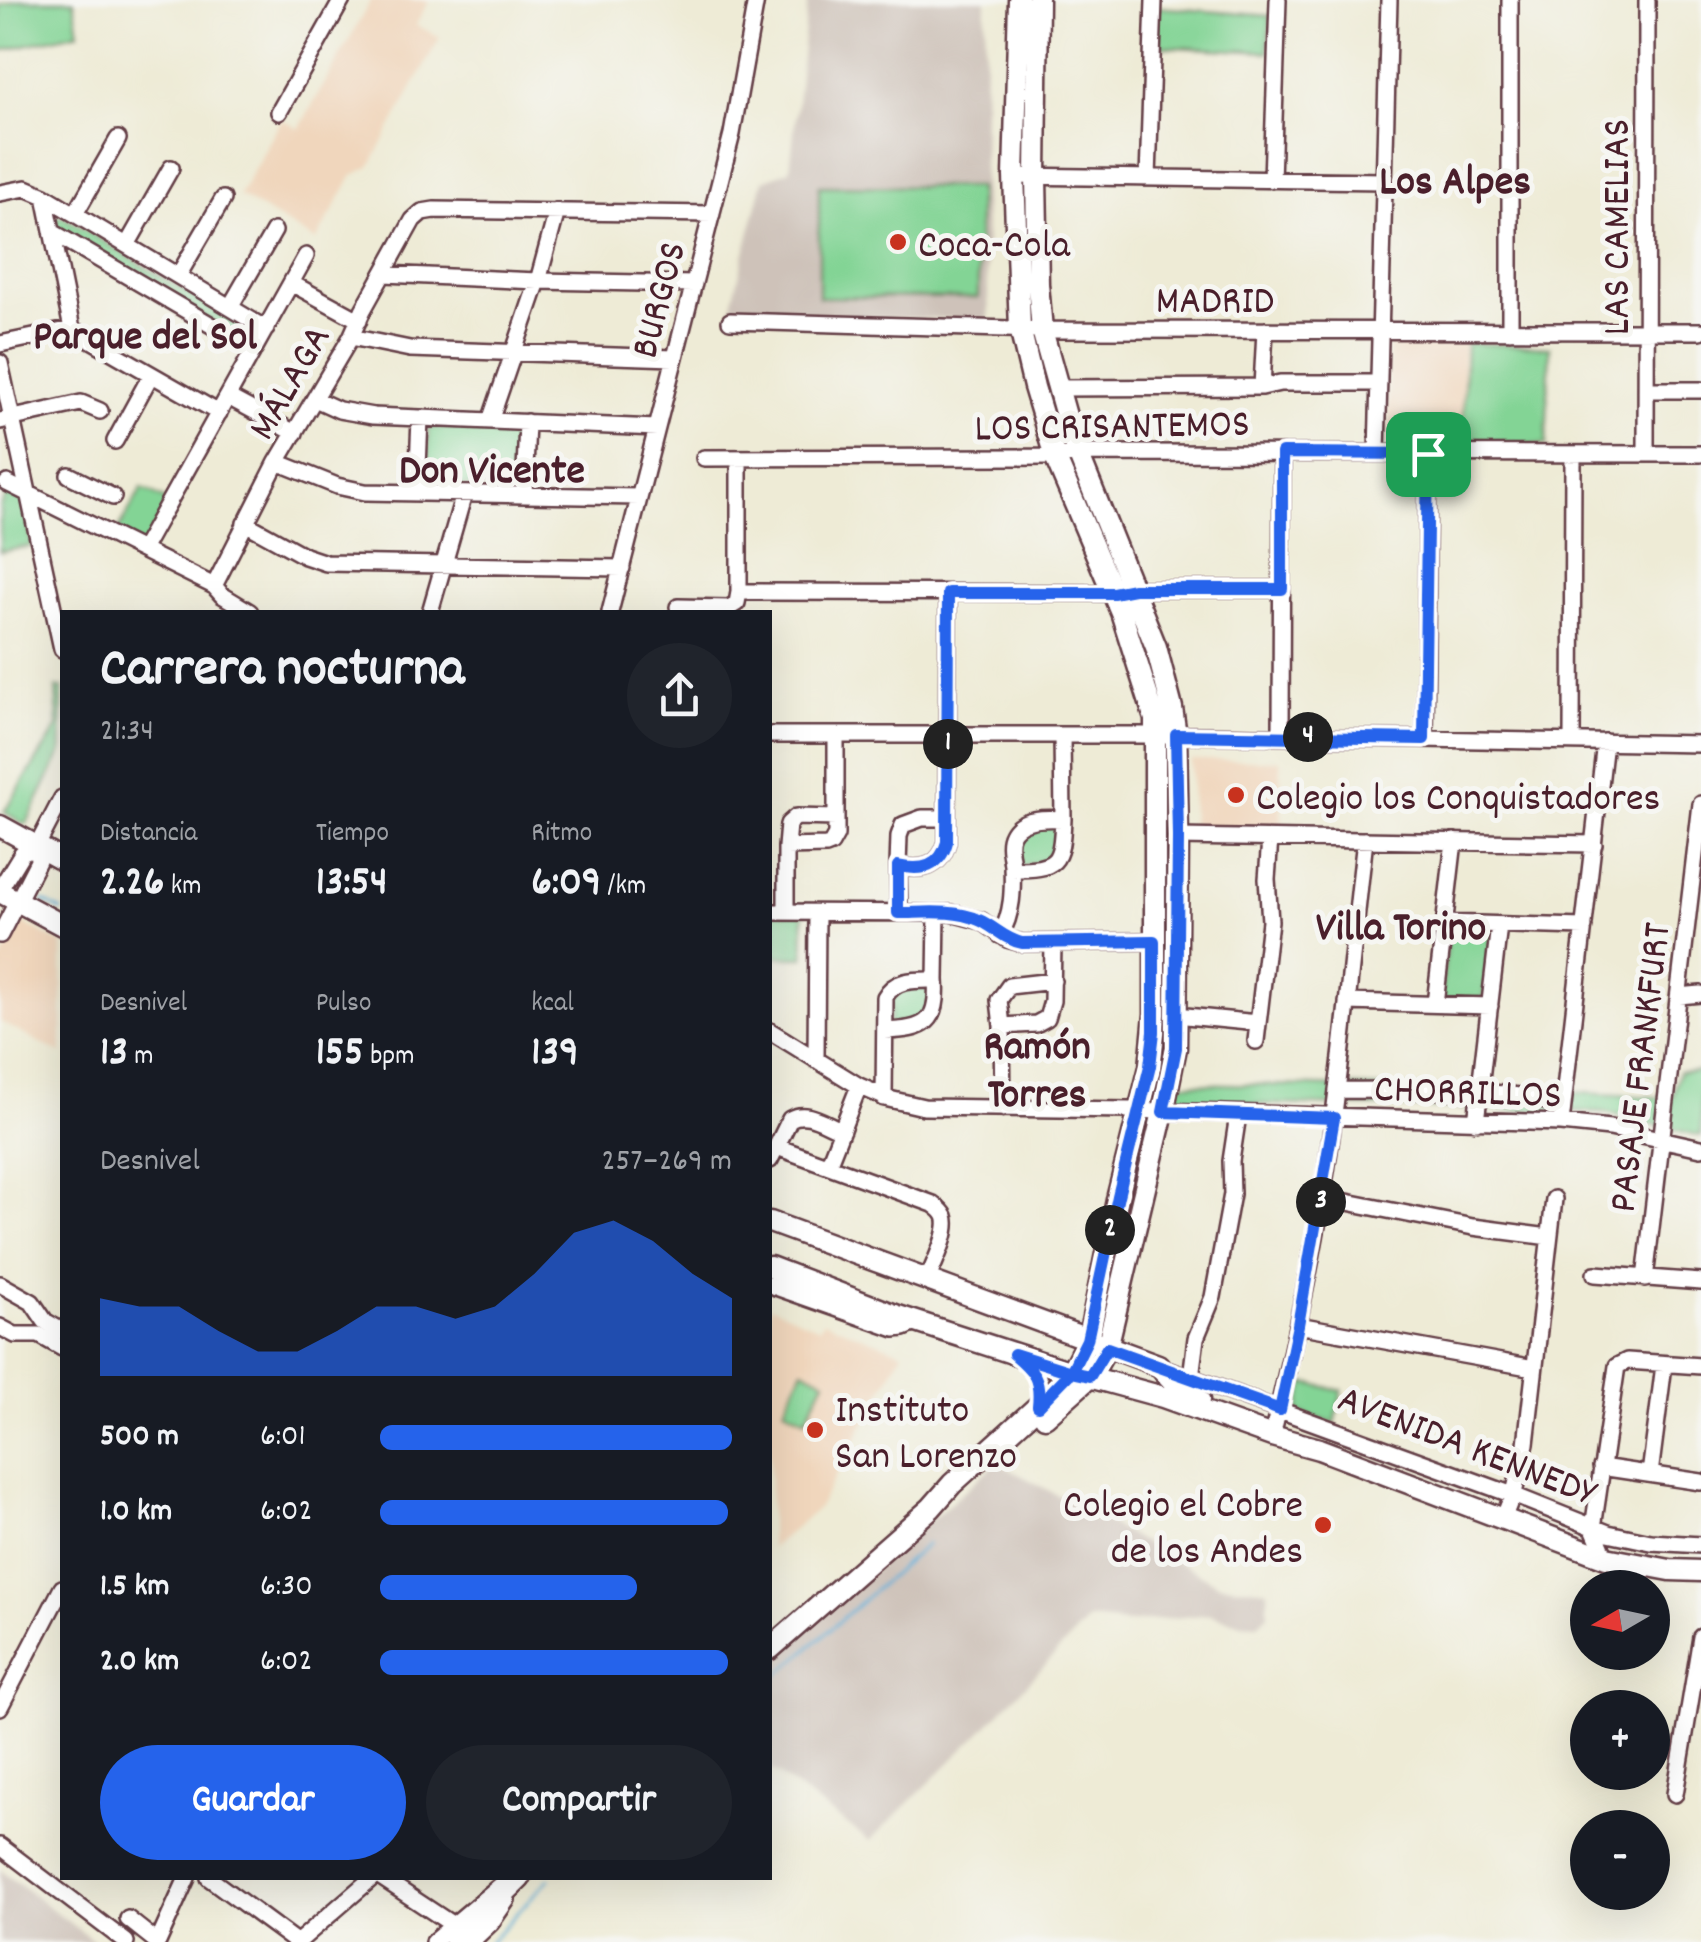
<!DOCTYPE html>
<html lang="es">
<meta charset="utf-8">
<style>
:root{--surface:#171b24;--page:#20242c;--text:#f1f3f6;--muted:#9ea1a6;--accent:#2563eb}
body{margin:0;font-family:Dekko,sans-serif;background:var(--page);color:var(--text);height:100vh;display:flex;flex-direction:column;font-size:38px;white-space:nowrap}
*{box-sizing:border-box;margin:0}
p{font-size:32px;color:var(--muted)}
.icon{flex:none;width:55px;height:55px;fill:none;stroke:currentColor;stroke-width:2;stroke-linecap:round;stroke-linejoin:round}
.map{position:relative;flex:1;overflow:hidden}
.details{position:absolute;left:60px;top:610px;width:712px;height:1270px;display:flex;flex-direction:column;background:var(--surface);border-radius:0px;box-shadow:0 10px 40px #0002}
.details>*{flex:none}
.needle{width:65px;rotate:261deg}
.tools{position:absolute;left:1570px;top:1570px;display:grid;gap:20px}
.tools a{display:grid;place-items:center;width:100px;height:100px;border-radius:50%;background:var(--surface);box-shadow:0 10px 40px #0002;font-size:50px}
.pin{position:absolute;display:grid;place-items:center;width:85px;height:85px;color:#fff;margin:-42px;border-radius:20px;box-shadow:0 5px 15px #0006}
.km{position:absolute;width:50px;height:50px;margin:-25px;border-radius:50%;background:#222;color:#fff;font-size:28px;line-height:50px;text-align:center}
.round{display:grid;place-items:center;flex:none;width:105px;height:105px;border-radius:52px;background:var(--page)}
.headline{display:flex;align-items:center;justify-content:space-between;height:170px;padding:0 40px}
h1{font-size:55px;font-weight:700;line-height:75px}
.figures{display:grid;grid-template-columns:repeat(3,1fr);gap:15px;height:170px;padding:10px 40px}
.figures div{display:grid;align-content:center}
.figures b{font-size:42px;font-weight:700}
.figures small{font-size:28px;font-weight:400}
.figures p{font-size:28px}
.chart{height:280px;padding:20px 40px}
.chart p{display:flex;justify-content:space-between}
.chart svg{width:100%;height:180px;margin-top:10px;fill:var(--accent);opacity:.7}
.primary-button{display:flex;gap:20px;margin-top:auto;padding:20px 40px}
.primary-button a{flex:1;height:115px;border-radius:60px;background:var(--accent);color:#fff;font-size:40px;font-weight:700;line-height:115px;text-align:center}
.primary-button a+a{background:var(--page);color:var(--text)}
ul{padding:0 40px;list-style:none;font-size:32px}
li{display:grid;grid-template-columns:160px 120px 1fr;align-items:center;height:75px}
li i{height:25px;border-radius:12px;background:var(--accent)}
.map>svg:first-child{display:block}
.built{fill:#f0d6bc}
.industrial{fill:#cec2b9}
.green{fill:#83d495;stroke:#667a60;stroke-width:2.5}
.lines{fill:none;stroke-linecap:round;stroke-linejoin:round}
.stream{stroke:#60b1da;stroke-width:2.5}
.minor-casing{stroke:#633e45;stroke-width:20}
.major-casing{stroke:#633e45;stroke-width:25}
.minor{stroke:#fff;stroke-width:15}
.major{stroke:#fff;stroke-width:20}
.route-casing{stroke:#fff;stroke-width:20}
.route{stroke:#2563eb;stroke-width:12}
.poi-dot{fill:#c8321e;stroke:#f6f6f2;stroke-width:4}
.labels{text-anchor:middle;stroke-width:10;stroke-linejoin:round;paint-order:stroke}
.street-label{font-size:40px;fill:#4a1f2b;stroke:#f6f6f2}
.poi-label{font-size:40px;fill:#4a1f2b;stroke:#f6f6f2;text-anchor:start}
.neighbourhood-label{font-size:42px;font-weight:bold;fill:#4a1f2b;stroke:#f6f6f2}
</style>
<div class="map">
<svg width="1701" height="1942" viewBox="0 0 1701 1942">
<rect width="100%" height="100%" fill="#f6f6f2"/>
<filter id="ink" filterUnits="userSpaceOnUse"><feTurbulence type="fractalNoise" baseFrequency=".01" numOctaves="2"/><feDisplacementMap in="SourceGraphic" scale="20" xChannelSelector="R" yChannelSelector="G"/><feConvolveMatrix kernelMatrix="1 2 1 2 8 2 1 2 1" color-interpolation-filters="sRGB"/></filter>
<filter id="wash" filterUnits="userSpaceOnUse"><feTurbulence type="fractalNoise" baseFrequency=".0048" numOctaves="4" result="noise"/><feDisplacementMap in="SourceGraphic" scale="40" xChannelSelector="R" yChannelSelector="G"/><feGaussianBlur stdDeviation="2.25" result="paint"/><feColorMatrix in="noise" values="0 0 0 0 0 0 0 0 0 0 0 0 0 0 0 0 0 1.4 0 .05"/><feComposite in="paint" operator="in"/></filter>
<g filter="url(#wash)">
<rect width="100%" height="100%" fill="#eeebd6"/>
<path class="built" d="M371,0H429L416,25L440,37L370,167L353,175L316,241L239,196L282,119L299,129Z
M1389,335L1463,337L1462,441L1388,442Z
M1191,760H1280L1282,830L1192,829Z
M23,923L62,944V1054L0,1022V963L21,924Z
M770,1306L819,1328L823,1321L903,1352L818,1508L770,1549Z"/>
<path class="industrial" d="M808,0H986L983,175L989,319L729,316L763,180L790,170Z
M997,1462L1218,1584L1268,1590V1614L1258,1624L1239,1623L1210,1614L1127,1623L1089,1619L982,1731L870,1841L770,1769V1662Z
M0,1870L94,1941L93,1942H0Z"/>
<path class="green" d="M20,0H74L79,32L0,51V5Z
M1156,7L1270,16L1268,52L1155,46Z
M819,186L978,187V298L819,297Z
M62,216L250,331L245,342L56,229L54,217Z
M1466,343L1550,347L1546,445L1462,441Z
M428,427L518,429L517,488L428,486Z
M142,488L169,502L142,550L115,536Z
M8,492L18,494L25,503L32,546L0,552V507Z
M56,688H62V752L27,823L24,824L4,812L58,727Z
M1057,822L1056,847L1048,860L1017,867C1020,827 1019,830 1057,822Z
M770,912L803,913L804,957H770Z
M1448,930L1493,931L1483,999L1444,1000L1441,995Z
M933,984V1005L919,1021L889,1027L893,990Z
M1701,1071V1136L1602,1112L1176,1102L1179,1083L1545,1091L1672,1098L1679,1072Z
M803,1369L825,1380L806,1419L784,1409Z
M1305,1383L1342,1390L1335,1424L1298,1412Z"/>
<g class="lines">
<path class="stream" d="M43,901L62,911
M770,1682L927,1544
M490,1942L550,1878"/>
</g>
</g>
<g filter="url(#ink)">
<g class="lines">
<g class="minor-casing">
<path id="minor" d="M1510,0V331
M279,112L342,0
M1014,176L1384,181
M1148,178L1154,0
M1272,180L1278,0
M0,193L26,188L45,196L266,329
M45,196L72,329
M75,214L118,139
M54,233L254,350
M127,245L171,168
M384,274L538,281L694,284
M178,276L223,199
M291,283L359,320
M230,307L274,231
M730,321L1042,330L1701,331
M351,337L410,349L674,358
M0,344L72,329L219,413
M0,363L62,649
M1262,387L1265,330
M1057,388L1262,387L1280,383H1379
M1646,390H1701
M228,397L295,433
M315,399L339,410L373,416L657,428
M0,421L81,403L100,411
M490,421L538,281L557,211
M115,441L151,375
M1377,453L1389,0
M1646,454L1647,0
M704,458L1055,457L1078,453L1701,454
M277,462L337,486L365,492L639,497
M69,475L113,497
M7,483L214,586L222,595L250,612
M417,493L420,418
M524,495L527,422
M245,523L305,556L326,563L622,568
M142,550L306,256
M214,586L277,462L351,337L363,310L413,220L422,212L434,210L712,214
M739,592L1113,593L1134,589H1281
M678,607L729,608L737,603L739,592V458
M430,612L464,494
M610,612L732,134L756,0
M770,735H1193L1701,744
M1281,736L1282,453
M1425,739L1428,453
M1572,742L1573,454
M1178,837L1594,844
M786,847L788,824L796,817L836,818
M898,866L899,836L903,825L922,818H947
M1012,869C1058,869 1061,864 1063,819
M0,889L22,853L37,846
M770,912L951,913L982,921L1007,939L1022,943L1155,941
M786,912V847L826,846L831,844L836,835V735
M899,913L898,866C922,871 940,868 947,842L948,593
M1445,923L1584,927
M0,935L38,861L37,846L62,798
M1000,935C1013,914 1013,889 1012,865C1011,856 1007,843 1012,834C1020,817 1047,818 1063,819L1062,735
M936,980L937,913
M1679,996L1701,994
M1347,1002L1490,1006
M1435,1004L1454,841
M1176,1015L1258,1023
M1002,1026L999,1000L1009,986L1053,981
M770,1031L859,1086L889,1099L924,1107L1129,1110L1561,1123L1610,1128L1701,1148
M1256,1041L1270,921L1267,879L1270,839
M816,1060L817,913
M1337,1090C1403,1091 1487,1086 1550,1102
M884,1098L885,997C895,978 917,980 936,980C939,1022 926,1030 885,1031
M1003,1109L1002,1026L1036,1024L1047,1018L1052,1001L1053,943
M1476,1122L1499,925
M1561,1123L1605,742
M777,1147L933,1204C937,1207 942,1210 945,1216C951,1231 933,1265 927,1281
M770,1160L790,1119C807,1109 825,1124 842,1130
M828,1165L859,1086
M1322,1197L1473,1227L1549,1237
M1595,1274L1701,1282
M1645,1279L1701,804
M0,1284L32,1302L45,1321L62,1331
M770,1285L895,1329L904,1328L918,1322
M1298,1325L1534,1368
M0,1327L15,1335H39L62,1348
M1161,1367L1513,1495L1608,1533L1651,1542L1701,1545
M1191,1377L1196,1338L1213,1297L1232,1194L1231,1161L1238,1115
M1272,1436C1291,1357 1309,1277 1322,1197C1341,1079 1351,959 1365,840
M1601,1467L1701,1482
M1650,1474L1664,1365
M1503,1519L1515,1489L1526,1444L1554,1199
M1606,1558L1593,1528L1617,1366L1627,1361L1701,1366
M0,1707L62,1588
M1675,1794L1701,1637
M0,1846L126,1942
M209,1878L296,1942
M382,1878L453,1925
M128,1919L157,1942
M158,1942L187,1878
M298,1942L372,1878
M433,1942L502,1884
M471,1942L491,1923L507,1900"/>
</g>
<g class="major-casing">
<path id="major" d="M1038,0L1036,177L1038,284L1042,330L1073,441L1156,647L1172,708L1176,735L1178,837L1176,1048L1163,1112L1107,1348L1090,1377L1045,1417
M0,826L62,860
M0,892L62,925
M770,1222L1158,1365L1180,1389L1199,1400
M770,1267L898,1316L1071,1372L1163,1397L1272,1436L1319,1449L1606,1558L1670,1570L1701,1571
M770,1649L931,1508L952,1484L1038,1406L1071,1372L1087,1341L1092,1322L1118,1195L1150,1067L1155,1014V719L1121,612L1055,457L1034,387L1020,328L1014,176L1019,0
M455,1942L520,1878"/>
</g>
<use href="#minor" class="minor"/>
<use href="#major" class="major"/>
</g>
</g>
<g class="lines" filter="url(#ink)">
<g class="route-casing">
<path id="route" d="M1428,454L1282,453V589H1134L1113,593H948L947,842C940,868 922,871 898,866V913C925,913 954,909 979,920C995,927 1004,939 1022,943L1154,941V1032L1150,1066L1118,1196L1087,1340L1071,1372L1014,1354C1034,1371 1041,1378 1038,1406L1071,1372L1090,1376L1107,1348L1280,1410L1298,1325L1334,1118L1163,1112L1176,1048L1178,837L1176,735L1424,739L1428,454"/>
</g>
<use href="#route" class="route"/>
</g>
<g class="poi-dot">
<circle cx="898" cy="242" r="10"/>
<circle cx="1236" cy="795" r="10"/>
<circle cx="815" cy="1430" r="10"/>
<circle cx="1323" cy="1525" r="10"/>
</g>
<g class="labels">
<g class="street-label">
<text transform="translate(1614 227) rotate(-90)" y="14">LAS CAMELIAS</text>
<text x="1215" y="312">MADRID</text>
<text transform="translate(656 299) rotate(-75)" y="14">BURGOS</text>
<text transform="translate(287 381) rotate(-60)" y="14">MÁLAGA</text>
<text transform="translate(1112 423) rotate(-1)" y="14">LOS CRISANTEMOS</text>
<text transform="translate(1637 1067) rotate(-83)" y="14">PASAJE FRANKFURT</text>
<text transform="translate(1468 1089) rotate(2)" y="14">CHORRILLOS</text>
<text transform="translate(1468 1443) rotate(21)" y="14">AVENIDA KENNEDY</text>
</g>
<g class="poi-label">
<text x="918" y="256">Coca-Cola</text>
<text x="1256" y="809">Colegio los Conquistadores</text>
<text x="835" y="1421">Instituto<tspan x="835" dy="46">San Lorenzo</tspan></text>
<text x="1303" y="1516" text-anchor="end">Colegio el Cobre<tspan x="1303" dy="46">de los Andes</tspan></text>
</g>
<g class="neighbourhood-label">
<text x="1455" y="193">Los Alpes</text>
<text x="145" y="348">Parque del Sol</text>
<text x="492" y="482">Don Vicente</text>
<text x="1401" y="939">Villa Torino</text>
<text x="1037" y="1058">Ramón<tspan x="1037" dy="48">Torres</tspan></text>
</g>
</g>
</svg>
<div class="tools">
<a><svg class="needle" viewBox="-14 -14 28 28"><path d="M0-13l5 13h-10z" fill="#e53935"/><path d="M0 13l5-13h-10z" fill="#9ea1a6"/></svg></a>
<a>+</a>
<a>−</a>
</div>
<div class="pin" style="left:1428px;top:454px;background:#1e9e55"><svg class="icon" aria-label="arrive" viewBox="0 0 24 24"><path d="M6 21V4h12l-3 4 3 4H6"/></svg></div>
<b class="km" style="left:948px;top:744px">1</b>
<b class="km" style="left:1110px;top:1230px">2</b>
<b class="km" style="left:1321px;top:1202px">3</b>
<b class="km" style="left:1308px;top:737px">4</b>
<section class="details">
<div class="headline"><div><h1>Carrera nocturna</h1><p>21:34</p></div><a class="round"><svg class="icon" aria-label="share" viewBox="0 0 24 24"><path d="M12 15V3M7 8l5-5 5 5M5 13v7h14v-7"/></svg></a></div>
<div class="figures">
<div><p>Distancia</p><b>2.26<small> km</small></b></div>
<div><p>Tiempo</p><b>13:54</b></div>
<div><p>Ritmo</p><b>6:09<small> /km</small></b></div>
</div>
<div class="figures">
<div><p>Desnivel</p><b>13<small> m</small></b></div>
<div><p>Pulso</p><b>155<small> bpm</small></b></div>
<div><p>kcal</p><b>139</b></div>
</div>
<div class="chart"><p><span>Desnivel</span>257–269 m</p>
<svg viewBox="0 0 160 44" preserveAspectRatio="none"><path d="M0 44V25L10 27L20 27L30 33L40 38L50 38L60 33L70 27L80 27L90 30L100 27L110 19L120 9L130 6L140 11L150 19L160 25V44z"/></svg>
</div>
<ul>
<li><b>500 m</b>6:01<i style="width:100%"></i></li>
<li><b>1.0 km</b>6:02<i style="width:99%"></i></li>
<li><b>1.5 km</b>6:30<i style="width:73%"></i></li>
<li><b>2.0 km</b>6:02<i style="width:99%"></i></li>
</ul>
<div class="primary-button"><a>Guardar</a><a>Compartir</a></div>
</section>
</div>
